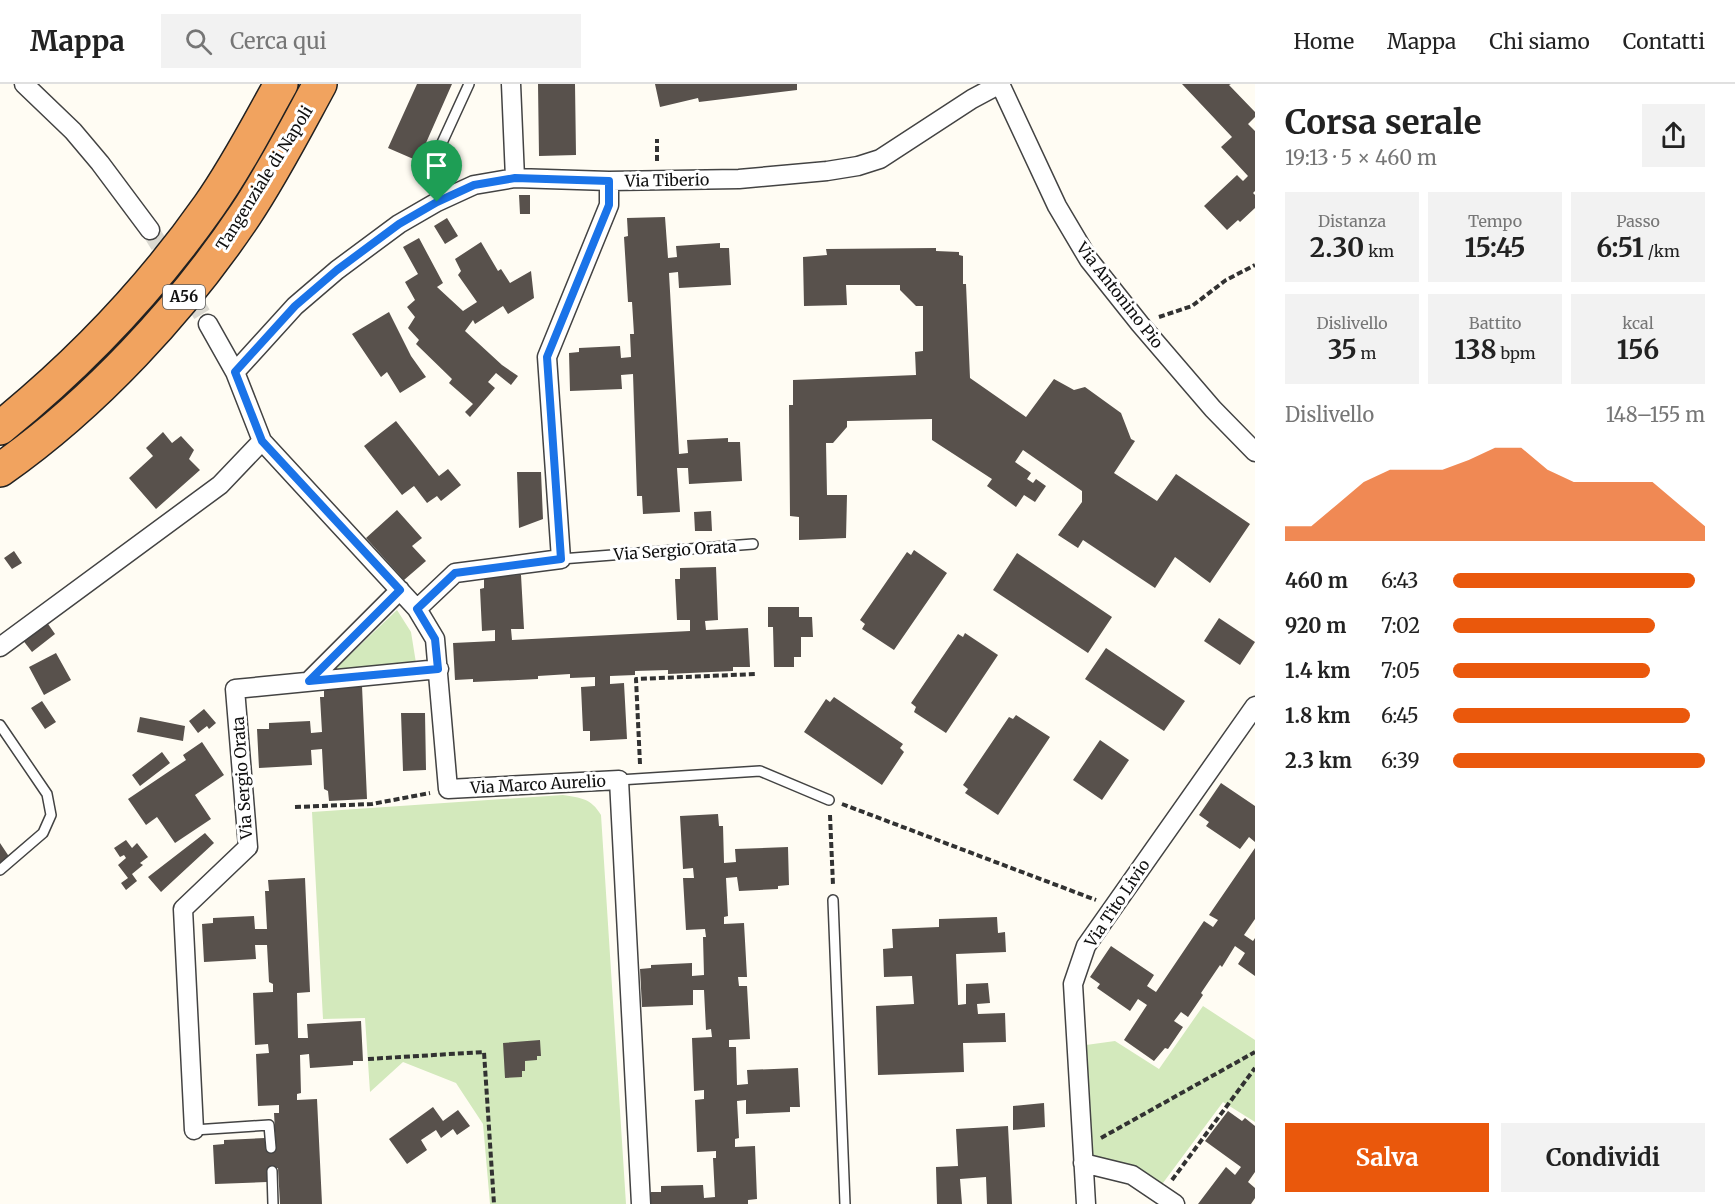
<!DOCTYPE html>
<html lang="it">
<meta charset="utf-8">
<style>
:root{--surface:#fff;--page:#f2f2f2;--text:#222;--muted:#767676;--line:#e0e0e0;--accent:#ea580c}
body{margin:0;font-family:Merriweather,serif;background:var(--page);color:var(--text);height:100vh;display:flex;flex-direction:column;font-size:22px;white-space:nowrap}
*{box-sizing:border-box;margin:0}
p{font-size:20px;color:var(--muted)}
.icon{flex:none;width:33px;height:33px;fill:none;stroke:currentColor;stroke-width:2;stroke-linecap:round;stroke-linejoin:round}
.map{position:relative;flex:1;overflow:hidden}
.details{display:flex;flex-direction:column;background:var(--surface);width:480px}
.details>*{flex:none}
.pin{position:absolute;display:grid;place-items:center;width:51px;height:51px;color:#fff;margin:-62px -26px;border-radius:50% 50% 50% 0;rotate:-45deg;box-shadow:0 0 6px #0007}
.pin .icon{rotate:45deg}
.round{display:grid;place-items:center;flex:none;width:63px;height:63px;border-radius:0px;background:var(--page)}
.overview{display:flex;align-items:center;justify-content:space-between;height:102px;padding:0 30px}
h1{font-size:33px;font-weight:700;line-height:45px}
.stats{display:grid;grid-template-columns:repeat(3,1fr);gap:9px;height:102px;padding:6px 30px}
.stats div{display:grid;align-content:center;border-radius:0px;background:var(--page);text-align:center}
.stats b{font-size:26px;font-weight:700}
.stats small{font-size:16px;font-weight:400}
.stats p{font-size:16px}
.chart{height:168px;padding:12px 30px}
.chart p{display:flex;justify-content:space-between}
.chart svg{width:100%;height:108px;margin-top:6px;fill:var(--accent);opacity:.7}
.cta{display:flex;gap:12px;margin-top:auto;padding:12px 30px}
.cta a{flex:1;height:69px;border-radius:0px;background:var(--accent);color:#fff;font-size:24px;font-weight:700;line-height:69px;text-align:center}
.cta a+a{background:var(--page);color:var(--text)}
ul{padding:0 30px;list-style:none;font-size:20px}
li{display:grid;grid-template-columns:96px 72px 1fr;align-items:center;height:45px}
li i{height:15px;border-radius:8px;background:var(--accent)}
header{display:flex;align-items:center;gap:36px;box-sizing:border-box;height:84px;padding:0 30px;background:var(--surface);border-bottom:2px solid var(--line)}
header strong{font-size:28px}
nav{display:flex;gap:33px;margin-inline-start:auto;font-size:21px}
.search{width:420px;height:54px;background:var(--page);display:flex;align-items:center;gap:15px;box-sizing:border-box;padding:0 21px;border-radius:0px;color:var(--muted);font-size:22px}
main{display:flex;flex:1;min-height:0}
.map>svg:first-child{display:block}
.green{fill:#d3e9bc}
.building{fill:#58514c}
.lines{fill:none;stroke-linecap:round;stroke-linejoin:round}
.street-tunnel{stroke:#dbd9d1;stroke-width:18;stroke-dasharray:18 9;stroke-linecap:butt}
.lane-casing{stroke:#434343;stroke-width:12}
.street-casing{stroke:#434343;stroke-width:21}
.highway-casing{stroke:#212121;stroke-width:36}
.path{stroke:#323232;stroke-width:4;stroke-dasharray:6 3;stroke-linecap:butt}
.lane{stroke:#fff;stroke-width:9}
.street{stroke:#fff;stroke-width:18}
.highway{stroke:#f1a35f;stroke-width:33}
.route-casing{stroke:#fff;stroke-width:12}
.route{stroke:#1a73e8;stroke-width:8}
.labels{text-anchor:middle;stroke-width:6;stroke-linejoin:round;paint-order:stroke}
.shield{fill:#fff;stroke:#585858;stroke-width:1.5}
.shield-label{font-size:15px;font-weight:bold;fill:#101010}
.street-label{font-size:16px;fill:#101010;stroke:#fff}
</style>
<header>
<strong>Mappa</strong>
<div class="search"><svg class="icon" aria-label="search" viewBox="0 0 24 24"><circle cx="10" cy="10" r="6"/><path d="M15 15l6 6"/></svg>Cerca qui</div>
<nav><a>Home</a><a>Mappa</a><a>Chi siamo</a><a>Contatti</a></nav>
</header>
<main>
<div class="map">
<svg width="1255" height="1120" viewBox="0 0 1255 1120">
<rect width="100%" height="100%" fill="#fffcf3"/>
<path class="green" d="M397,526L411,548L416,579L333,587Z
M563,711C581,714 591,714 601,731L626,1120H490L483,1040L456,999L403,978L370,1008L365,934L323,935L312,728Z
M1203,922L1255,956V1038L1223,1018L1160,1103L1093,1074L1086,961L1115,957L1159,985Z"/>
<path class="building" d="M417,0H452L418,77L388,64Z
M538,0H575L576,71L539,72Z
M655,0H797V6L699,18L698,14L660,23Z
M1182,0H1231L1229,1L1255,28V33L1248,40L1255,47V107L1253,109L1255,111V124L1240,138L1238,136L1227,146L1204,122L1237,91L1243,97L1248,92L1221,63L1232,53Z
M519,111H530V130H520Z
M665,133L668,174L677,173L676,162L720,159V164H729L731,201L679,204L678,188L669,189L679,370L688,369L687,356L728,354V358H740L742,397L689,400L688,384H677L680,428L643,430L642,412H637L633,290L621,291L622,305L570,307L569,269L579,268V264L620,262L621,274L631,273L630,250H634L632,218H628L624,153L628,152L627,134Z
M447,134L458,152L445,160L434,142Z
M419,154L443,199L437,203L463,227L477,218L458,191L461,187L455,175L481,158L498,187L501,185L510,199L531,187L534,214L508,230L503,222L475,240L473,236L465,247L502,281L518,292L511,301L496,289L488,298L495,304L470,333L465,328L473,320L449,299L452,295L416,260L419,256L408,244L415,233L407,223L415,216L405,198L418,190L403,163Z
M936,164V167L959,168V171L963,172V200H966L970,294L1026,333L1054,295L1074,306L1085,303L1121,329L1131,355L1135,357L1114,389L1157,417L1176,390L1250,440L1210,499L1175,473L1155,504L1083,456L1078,464L1058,451L1082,418V407L1023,366L1015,378L1031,389L1027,395L1033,399L1036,395L1046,402L1035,418L1024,411L1016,423L987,402L992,395L932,356V335L847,337V343L833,359H826L827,411H847L846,454L799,456V433L790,432L789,321H793V296L916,291L915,268L923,267V222H916L900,206V201H846L847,221L804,222L803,173L827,171L826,165Z
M389,228L411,272L426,293L400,309L387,288L381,293L352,250Z
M396,337L439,392L448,385L461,401L441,417L437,412L427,419L414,402L402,411L364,362Z
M163,348L172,359L181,352L194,366L189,375L200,386L156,425L129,394L153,372L146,364Z
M517,388H541L543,435L519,444Z
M397,426L422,454L412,462L426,477L404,496L366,454Z
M711,427L712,447H695L694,428Z
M914,466L947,489L894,566L862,545L865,540L860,536L907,468L911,471Z
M14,467L22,479L12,485L4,474Z
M1017,469L1112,533L1088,569L993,506Z
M716,483L718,536L705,537L706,546L748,544L750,583H733V587L668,590V586L635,587V591L610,592V600L624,599L627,655L590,657V647H583L581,603L595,602V593L570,594V590L538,592V595L473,598V595L455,596L453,559L495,557V546L482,547L480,505L484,504V492L521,491L524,545H511L512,556L690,547V536H677L675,495H680V484Z
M768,523H799V533H812L813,553H801V573H794V583H774L773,543H768Z
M1219,534L1255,558L1240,581L1204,557Z
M46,537L55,550L32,568L22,555Z
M965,549L998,571L946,649L914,628L916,623L911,619L958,550L963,553Z
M1106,564L1185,617L1164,647L1085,595Z
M56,569L71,596L44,611L29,583Z
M362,602L367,715L329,717L328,707L324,705L322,665L311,666L312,681L259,684L257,645H269V639L310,637L311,649L322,648L320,613H324V603Z
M834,613L903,660L900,664L904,668L882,701L804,648L826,615L830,618Z
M42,617L56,638L45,645L31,624Z
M204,625L216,639L209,645L207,642L198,649L189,637Z
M401,629H425L426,686L403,687Z
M1016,631L1050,653L998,731L965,709L968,705L963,701L1009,633L1013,635Z
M140,633L185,642L183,657L137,648Z
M1100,656L1129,676L1102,716L1073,696Z
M202,658L224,691L195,711L211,735L175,759L157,733L146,741L128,715L186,676L183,671Z
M162,668L170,679L140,702L132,691Z
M1221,699L1255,722V758L1249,753L1240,765L1206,742L1209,738L1199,731Z
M718,730L719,742H723L724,779L736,778L735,765L788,763L789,801L778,802V805L739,807L737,793L726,794L728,832L724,833V840L744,839L747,893H738L739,902H747L750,955L729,956V963H736L737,1001L748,1000L747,986L798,984L800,1023H790V1028L746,1030V1016L737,1017L739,1054L735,1055V1063L755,1062L757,1115L748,1116V1120H651V1108H661V1102L703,1101L704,1114L715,1113L713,1074H716V1067L697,1068L695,1016L704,1015V1006L694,1007L692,954L712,953L711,945L706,946L704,906H693V921L642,923L640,885L651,884V881L692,879V892L704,891L703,853H706L705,845L686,846L683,794H694L693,784L683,785L680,732Z
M205,749L214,759L161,808L148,793Z
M126,756L132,764L137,759L148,773L140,779L143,781L132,790L137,797L126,806L121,799L128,794L118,781L126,774L124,771L120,773L114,764Z
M0,759L10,774L0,780Z
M1255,764V835L1244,851L1253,857L1255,854V892L1238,880L1245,869L1235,862L1222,883L1220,881L1201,909L1203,911L1188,933L1181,928L1174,937L1183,943L1168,965L1165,964L1154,977L1124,956L1147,921L1138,915L1130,927L1097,904L1100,900L1090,893L1111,862L1154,891L1147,902L1156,908L1204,837L1213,843L1218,836L1209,831Z
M305,794L310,908L297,909L298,954H308L307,940L361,937L363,977H353V981L310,984L309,970L300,971L301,1009L297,1010V1016L317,1015L322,1120H280L278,1084H267V1098L215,1100L213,1061L224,1060V1056L265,1054L266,1067L276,1066L274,1029H279V1021L258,1022L256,970L269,969L268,960L255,961L253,909L273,908V900L269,898L267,861H255L256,875L204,878L202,840L213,839V834L254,832L255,845H267L265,807H269L268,796Z
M997,833L998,849L1005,848L1006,868L956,870L958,921L966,920V900L988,899L990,919L977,920L978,930L1005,929L1006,958L963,959L964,988L878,991L876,922L914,920L912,892L884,893L883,865L893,864L892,845L939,843V835Z
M540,956L541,972H537V976L525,977V987H522V993L505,994L503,959Z
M1044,1019L1045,1043L1013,1046V1022Z
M433,1023L443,1037L458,1026L470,1042L457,1051L453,1045L441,1054L436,1046L421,1056L427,1066L407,1080L389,1055Z
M1228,1027L1242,1037L1245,1034L1255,1042V1088L1248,1098L1255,1104V1114L1251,1120H1198L1226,1083L1235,1091L1241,1083L1205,1057Z
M1008,1042L1012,1120H987L986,1093L960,1095L962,1120H937L936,1083L958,1082L956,1045Z"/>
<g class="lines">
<path class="street-tunnel" d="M150,146L208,240"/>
<g class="lane-casing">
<path id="lane" d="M441,61L469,0
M561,475L753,460
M0,641L47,710L51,731L43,749L0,786
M619,696L760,687L829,716
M833,816L845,1120
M194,1046L269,1041L271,1064
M272,1087L273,1120"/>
</g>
<g class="street-casing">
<path id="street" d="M24,0L73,47L100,79L150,146
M511,0L515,94
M1000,0L1057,122L1089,176L1140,240L1213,325L1255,368
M208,240L235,288L262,357L417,525L435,555L448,705L619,696L641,1120
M235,288L295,222L337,186L399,140L437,118L474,101L515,94L609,97L739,95L827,87L858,82L880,75L972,15L1000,0
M417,525L455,489L561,475L547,273L609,121V97
M0,563L220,401L262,357
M309,597L400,506
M194,1046L183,825L248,763L235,605L439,585
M1083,1079L1132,1091L1175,1120
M1086,1120L1073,900L1086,862L1255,622"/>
</g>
<g class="highway-casing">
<path id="highway" d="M0,344C79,280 150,206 209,122C236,84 258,41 281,0
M0,386C93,321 182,225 245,131C273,89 296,44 320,0"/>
</g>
<path class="path" d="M657,77V55
M435,99L434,88L438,74
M1159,233L1192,222L1226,196L1255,181
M640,680L636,595L757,590
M842,720L1096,816
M295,723L372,720L430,709
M830,731L833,801
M368,975L484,968L494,1120
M1101,1054L1255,968
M1172,1096L1255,984"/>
<use href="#lane" class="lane"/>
<use href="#street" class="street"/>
<use href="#highway" class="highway"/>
</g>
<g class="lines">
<g class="route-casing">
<path id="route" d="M515,94L609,97V121L547,273L561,475L455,489L417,525L435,555L438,585L309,597L400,506L262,357L235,288L295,222L337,186L399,140L437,118L474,101Z"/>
</g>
<use href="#route" class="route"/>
</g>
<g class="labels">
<rect class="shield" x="163" y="201" width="42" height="24" rx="4.5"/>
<g class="shield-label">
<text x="184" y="218">A56</text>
</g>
<g class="street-label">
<text transform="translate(264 94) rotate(-58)" y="6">Tangenziale di Napoli</text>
<text transform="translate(667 96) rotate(-1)" y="6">Via Tiberio</text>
<text transform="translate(1120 211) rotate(52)" y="6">Via Antonino Pio</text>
<text transform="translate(675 466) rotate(-4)" y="6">Via Sergio Orata</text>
<text transform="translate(242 694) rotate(-94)" y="6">Via Sergio Orata</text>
<text transform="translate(538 700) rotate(-3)" y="6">Via Marco Aurelio</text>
<text transform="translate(1117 819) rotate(-56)" y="6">Via Tito Livio</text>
</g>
</g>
</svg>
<div class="pin" style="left:437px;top:118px;background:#1e9e55"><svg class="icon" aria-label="arrive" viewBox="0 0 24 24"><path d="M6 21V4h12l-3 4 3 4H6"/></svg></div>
</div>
<section class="details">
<div class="overview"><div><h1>Corsa serale</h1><p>19:13 · 5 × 460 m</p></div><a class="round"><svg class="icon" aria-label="share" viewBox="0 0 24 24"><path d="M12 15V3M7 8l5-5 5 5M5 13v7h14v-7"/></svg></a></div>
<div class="stats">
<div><p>Distanza</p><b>2.30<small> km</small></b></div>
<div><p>Tempo</p><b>15:45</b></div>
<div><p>Passo</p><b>6:51<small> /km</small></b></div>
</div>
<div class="stats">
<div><p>Dislivello</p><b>35<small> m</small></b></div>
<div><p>Battito</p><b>138<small> bpm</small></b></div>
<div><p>kcal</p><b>156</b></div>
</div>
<div class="chart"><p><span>Dislivello</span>148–155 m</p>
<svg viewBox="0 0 160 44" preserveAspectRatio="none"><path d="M0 44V38L10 38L20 29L30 20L40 15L50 15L60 15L70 11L80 6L90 6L100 15L110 20L120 20L130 20L140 20L150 29L160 38V44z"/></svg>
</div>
<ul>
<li><b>460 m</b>6:43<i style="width:96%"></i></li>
<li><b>920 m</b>7:02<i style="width:80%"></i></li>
<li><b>1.4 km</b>7:05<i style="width:78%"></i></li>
<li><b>1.8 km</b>6:45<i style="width:94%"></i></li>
<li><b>2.3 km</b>6:39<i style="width:100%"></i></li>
</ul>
<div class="cta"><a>Salva</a><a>Condividi</a></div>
</section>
</main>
